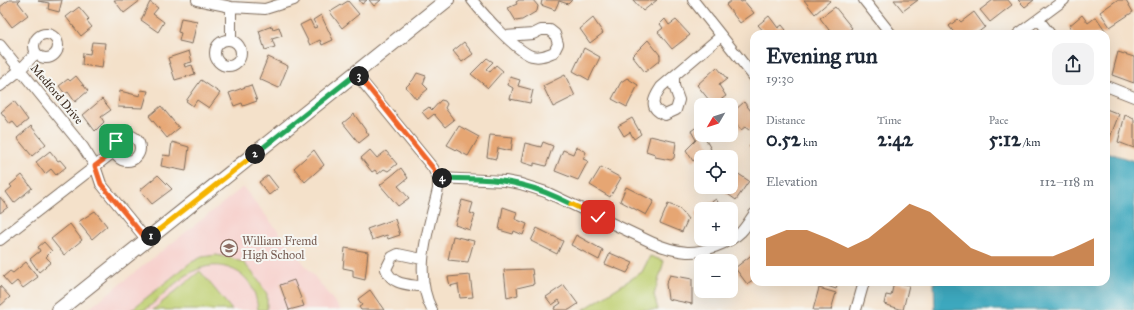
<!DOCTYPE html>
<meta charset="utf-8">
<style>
:root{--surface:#fff;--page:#f2f2f3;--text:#1f2937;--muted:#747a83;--accent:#b45309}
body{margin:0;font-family:"IM FELL Great Primer",serif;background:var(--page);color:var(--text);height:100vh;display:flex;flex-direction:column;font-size:15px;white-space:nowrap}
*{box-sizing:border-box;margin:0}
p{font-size:13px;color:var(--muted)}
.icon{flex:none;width:22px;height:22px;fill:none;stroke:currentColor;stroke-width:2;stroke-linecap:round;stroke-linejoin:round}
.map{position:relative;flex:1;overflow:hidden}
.sheet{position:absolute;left:750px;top:30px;width:360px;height:256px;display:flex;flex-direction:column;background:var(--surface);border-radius:12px;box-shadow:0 4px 16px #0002}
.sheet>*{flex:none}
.needle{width:26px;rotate:231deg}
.tools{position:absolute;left:694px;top:98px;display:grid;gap:8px}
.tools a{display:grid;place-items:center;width:44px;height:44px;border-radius:8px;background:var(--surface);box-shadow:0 4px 16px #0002;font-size:20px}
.pin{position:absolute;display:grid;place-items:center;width:34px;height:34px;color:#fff;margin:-17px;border-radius:8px;box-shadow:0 2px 6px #0006}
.km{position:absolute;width:20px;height:20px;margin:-10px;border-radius:50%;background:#222;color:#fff;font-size:11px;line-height:20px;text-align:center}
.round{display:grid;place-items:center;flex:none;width:42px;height:42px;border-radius:12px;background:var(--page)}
.headline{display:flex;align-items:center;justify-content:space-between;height:68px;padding:0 16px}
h1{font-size:22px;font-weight:700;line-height:30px}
.stats{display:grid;grid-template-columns:repeat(3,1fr);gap:6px;height:68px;padding:4px 16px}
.stats div{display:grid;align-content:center}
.stats b{font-size:20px;font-weight:700}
.stats small{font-size:11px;font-weight:400}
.stats p{font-size:11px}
.chart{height:112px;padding:8px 16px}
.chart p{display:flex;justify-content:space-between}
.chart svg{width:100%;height:72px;margin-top:4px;fill:var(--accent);opacity:.7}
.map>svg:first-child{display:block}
.built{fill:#f7d0cc}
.green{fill:#c0d072;stroke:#7e7d48}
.water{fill:#3ea8be;stroke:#3c696e}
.building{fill:#e6a673}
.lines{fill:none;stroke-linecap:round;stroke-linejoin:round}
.minor-casing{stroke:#7c6a5a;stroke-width:12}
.secondary-casing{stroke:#7c6a5a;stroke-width:16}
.minor{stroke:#fff;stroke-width:10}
.secondary{stroke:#fff;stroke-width:14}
.split-1-casing{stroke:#fff;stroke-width:8}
.split-2-casing{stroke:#fff;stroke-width:8}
.split-3-casing{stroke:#fff;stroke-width:8}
.split-4-casing{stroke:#fff;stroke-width:8}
.split-5-casing{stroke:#fff;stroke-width:8}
.split-6-casing{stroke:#fff;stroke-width:8}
.split-1{stroke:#f0652b;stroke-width:5}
.split-2{stroke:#f5b400;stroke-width:5}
.split-3{stroke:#22a559;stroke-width:5}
.split-4{stroke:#f0652b;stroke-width:5}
.split-5{stroke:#22a559;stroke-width:5}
.split-6{stroke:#f5b400;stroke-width:5}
.labels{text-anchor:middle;stroke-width:4;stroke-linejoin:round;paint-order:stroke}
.street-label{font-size:12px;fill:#3b2a1e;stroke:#f6f6f2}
.education-label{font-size:12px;fill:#785e54;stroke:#f6f6f2;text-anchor:start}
</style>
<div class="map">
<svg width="1134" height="310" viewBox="0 0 1134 310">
<rect width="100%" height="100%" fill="#f6f6f2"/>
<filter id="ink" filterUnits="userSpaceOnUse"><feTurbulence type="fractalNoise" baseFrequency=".025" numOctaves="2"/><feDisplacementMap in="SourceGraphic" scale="8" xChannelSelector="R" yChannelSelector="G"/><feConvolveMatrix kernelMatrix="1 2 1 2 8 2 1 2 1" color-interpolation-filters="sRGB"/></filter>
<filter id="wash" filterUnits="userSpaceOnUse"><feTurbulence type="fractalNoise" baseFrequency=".012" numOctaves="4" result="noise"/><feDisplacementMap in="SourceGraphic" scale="16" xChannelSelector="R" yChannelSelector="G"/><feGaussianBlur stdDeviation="0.9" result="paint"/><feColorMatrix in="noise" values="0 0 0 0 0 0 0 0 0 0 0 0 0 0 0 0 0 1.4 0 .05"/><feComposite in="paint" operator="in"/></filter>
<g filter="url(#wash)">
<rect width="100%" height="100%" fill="#f4e1ca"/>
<path class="built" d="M243,187L341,310H87Z"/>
<path class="green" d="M216,255L231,258L244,263L256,277L267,294V310H258C256,293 251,278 234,270C203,256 180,279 158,299C154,302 148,309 143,310C140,310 135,310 131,310L190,263L202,257Z
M650,256L664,261L654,295L658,310H583L642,272Z
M200,271L232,310H153Z"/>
<path class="water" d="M1106,152L1134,161V310H935L934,282H1106Z"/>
<g id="blocks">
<path class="building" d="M9,0H20L18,2L28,15L12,27L0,11V7Z
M62,0L59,12L48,9L49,3L38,1Z
M114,0H141L124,13Z
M359,0H367L362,4Z
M369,0H381L374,6Z
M519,0H533L538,6L537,11L522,20L516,21L508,8L517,4L516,2Z
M542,0H572L568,4L559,1L555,10L541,5Z
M633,0H657L643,11Z
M732,0H740L741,2L744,1L754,13L740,23L726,5Z
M804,0H829L830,1L815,14Z
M894,0H918L903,11Z
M993,0H1008L1012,5L990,22L980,10Z
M1018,0H1034L1025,7Z
M1117,0H1126L1133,12L1110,27L1100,12Z
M348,1L359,14L342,28L330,12Z
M150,2L158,8L153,14L164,22L158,32L141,20Z
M79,7L89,19L87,21L92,27L81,36L66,17Z
M835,7L852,28L844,34H832L820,18Z
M974,12L985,27L976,34H955L949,26L958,19L961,22Z
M321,15L333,40L322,45L320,40L310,45L300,25L310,20L314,28L317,27L313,20Z
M1082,15L1088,23L1096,17L1107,33L1075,34L1069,26Z
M769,16L778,28L782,25L786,30L781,34H766L758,25Z
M181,18L197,21L192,44L179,41L181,33L178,32Z
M593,18L603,33L590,43L580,29Z
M665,19L669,25L676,20L690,35L672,49L658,32L663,28L660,24Z
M272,26L273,29L279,27L282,36L272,39L275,47L265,50L259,31Z
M648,40L660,55V60L645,72L632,56Z
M92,42L105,43L102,68L82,65L83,53L90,54Z
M464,42L473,54L462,62L453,51Z
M584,48L600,57L589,80L573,71Z
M189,51L192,62L184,64L185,67L192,65L195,74L175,80L168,58Z
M1118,52L1134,57V83L1112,75Z
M268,57L288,66L279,88L259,79Z
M487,58L493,62L486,69L490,72L496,65L503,71L488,88L471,74Z
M717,67L727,79L719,85L726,96L713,105L697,85Z
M417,73L426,76L423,84L428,89L416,99L406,87L413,80Z
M565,75L575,96L553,107L543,86Z
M76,76L88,91L75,102L68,92L65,94L59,86L68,79L70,81Z
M510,77L520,80L518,86L533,90L530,103L510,99L513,88L508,85Z
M627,78L638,85L627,107L612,99L621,82Z
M201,80L220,93L209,108L197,100L193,106L186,101Z
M251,85L257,101L243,106L242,103L234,106L229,93Z
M141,90L148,91L143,108L118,107L120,91L140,96Z
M102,99L111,110L101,117L104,122L95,131L83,115Z
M441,100L445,101L447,104L445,108L454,120L445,127L434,114L428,119L422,112L429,107L432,110Z
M14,101L28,120L18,128L13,122L10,124L1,112Z
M744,102L754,115V126L749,130L745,127L741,130L731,116V110L734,111Z
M161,106L179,128L167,138L149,116Z
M1106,109L1119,114L1109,140L1106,139Z
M354,114L369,135L359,143L343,123Z
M1125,115L1134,119V148L1118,142Z
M632,118L641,134L634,139L630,132L624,136L618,126Z
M31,126L46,144L32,156L17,138Z
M459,126L479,137L468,156L447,145Z
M698,126L701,135H703L711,149L693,161L686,150L696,140L691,131Z
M490,135L513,137L511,151L498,148L496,159L487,157Z
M650,136L676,142L674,158L671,160L655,157V154L646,151Z
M172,142L189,147L186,171L161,166L163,155L170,156Z
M543,142L553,146L546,166L534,163V166L521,162L525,143L541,147Z
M754,142V152L749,146Z
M576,147L586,152L583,159L588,161L578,180L555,171L563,150L573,154Z
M314,150L324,165L305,182L294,168Z
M370,150L377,158L386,151L397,164L388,171L384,169L378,174L375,170L372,172L361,158Z
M50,151L58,161L60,160L66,167L56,175L51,169L45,174L36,162Z
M601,167L621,178L610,197L590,185Z
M401,168L408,178L398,186L409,198L398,206L380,185Z
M731,169L749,181L736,200L718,187H731Z
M22,175L32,188L14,203L6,192L12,187L10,185Z
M158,175L172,189L152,204L140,190Z
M268,175L278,188L269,195L259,182Z
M626,187L654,201L646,215L620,201Z
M0,197L8,207L0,213Z
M716,199L722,209H701V223L695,214L701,209Z
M462,200L473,203L470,213L475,215L470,230L455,225Z
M668,204L679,208L688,219L682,232L660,223Z
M503,207L517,212L515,219L527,224L523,235L514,231L513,234L499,230Z
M95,211L107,226L92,239L78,222Z
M395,219L400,235L388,239L387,235L372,240L367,229Z
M70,224L82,240L64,255L51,239Z
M537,228L563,241L557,254L531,241Z
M576,235L603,250L599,260L571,245Z
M453,236L474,241L468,262L448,260Z
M44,242L52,251L46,257L51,262L39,272L30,259L40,251L38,247Z
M345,248L368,252L365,280L353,277V270L343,268Z
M610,253L633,263L627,273L605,264Z
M754,253V279L747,284L735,268Z
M26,262L38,277L23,288L17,281L11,286L3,277L10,271L13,273Z
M532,269L534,284L517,288L518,295L507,298L504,270Z
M470,275L473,297L460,298L458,284L450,286L448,277Z
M670,275L692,279V304L668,299L666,284Z
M701,276V290H700L698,277Z
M294,280L304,306L289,310L280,285Z
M815,282H839L836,289Z
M894,282L909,285L903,310L884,304L886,295L891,296Z
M564,285L578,304L569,310H555L554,308L561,303L559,300L552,305L546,297Z
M0,286L10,297L0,306Z
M819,288L836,293L831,310H813Z
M370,290L384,310H361L359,307L362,305L358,299Z
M714,291H728L716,296Z"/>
</g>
</g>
<g filter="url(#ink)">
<use href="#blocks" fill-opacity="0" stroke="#7c6a5a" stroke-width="1"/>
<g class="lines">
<g class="minor-casing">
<path id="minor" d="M197,0L231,7L265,9L294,0
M472,0C483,14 516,51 532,56C540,58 546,55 554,52L558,44L555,34L550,30H541L533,34L505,36
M693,0L754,77
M864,0L891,34
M1039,20L1050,34
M34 46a12 12 0 1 1 24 0a12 12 0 1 1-24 0Z
M1018,34L1064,0
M231,40V7
M215 53a13 13 0 1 1 26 0a13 13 0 1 1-26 0Z
M0,45L83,147L95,166L101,184L146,239
M356,74L433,168L438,178V189C429,228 412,272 432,310
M674,76V86L679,100L676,110L665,115C648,108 653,99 661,87L721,36
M0,86L20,70L36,53
M1106,86L1134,97
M114 148a13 13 0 1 1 26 0a13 13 0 1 1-26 0Z
M438,178L505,181L521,184L546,192L651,242C662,247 675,251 687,252C702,253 730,243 741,232C746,227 750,220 754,214
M0,240L111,154L115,153
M422,259L398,254L392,257L386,269C392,286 409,284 424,287
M856,310L864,282"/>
</g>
<g class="secondary-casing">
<path id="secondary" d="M59,310L447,0"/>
</g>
<use href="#minor" class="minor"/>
<use href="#secondary" class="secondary"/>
</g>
</g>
<g class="lines" filter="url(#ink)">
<g class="split-1-casing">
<path id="split-1" d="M116,141L114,146L115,153L111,154L95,166L101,184L146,239L151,236"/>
</g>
<g class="split-2-casing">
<path id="split-2" d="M151,236L255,154"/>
</g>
<g class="split-3-casing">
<path id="split-3" d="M255,154L356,74L359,76"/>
</g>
<g class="split-4-casing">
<path id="split-4" d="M359,76L433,168L438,178H442"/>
</g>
<g class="split-5-casing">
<path id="split-5" d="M442,178C468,179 497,178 522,185C539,189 555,196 571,204"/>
</g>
<g class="split-6-casing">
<path id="split-6" d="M571,204L598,217"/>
</g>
<use href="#split-1" class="split-1"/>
<use href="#split-2" class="split-2"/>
<use href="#split-3" class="split-3"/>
<use href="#split-4" class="split-4"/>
<use href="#split-5" class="split-5"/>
<use href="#split-6" class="split-6"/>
</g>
<defs>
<g id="school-ring" transform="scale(0.9)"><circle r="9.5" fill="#f6f6f2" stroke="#8d6e63" stroke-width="1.5"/><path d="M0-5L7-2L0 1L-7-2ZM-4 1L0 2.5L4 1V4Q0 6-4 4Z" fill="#8d6e63"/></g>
</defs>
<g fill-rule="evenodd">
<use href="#school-ring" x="229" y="248"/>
</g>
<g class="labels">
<g class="street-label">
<text transform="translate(57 94) rotate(50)" y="4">Medford Drive</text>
</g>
<g class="education-label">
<text x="242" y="245">William Fremd<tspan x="242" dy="14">High School</tspan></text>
</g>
</g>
</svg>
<div class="tools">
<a><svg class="needle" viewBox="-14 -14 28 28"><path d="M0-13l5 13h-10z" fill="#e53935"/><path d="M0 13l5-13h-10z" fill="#747a83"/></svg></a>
<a><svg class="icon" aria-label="locate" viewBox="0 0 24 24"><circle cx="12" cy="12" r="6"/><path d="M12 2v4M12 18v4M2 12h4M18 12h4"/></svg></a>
<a>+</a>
<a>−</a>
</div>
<div class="pin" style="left:116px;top:141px;background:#1e9e55"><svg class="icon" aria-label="arrive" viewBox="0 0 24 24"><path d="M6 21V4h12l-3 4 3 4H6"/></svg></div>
<div class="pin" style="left:598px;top:217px;background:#d93025"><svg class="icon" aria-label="check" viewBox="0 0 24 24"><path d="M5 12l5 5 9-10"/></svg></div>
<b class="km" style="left:151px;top:236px">1</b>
<b class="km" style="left:255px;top:154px">2</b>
<b class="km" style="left:359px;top:76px">3</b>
<b class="km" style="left:442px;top:178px">4</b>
<section class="sheet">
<div class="headline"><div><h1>Evening run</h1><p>19:30</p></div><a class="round"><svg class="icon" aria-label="share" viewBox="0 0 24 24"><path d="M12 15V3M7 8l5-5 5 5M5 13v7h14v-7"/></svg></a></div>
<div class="stats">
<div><p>Distance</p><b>0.52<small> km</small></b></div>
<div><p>Time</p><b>2:42</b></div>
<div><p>Pace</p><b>5:12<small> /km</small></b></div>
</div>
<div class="chart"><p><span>Elevation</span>112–118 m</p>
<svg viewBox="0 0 160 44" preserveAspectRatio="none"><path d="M0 44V27L10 22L20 22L30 27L40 33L50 27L60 17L70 6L80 11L90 22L100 33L110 38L120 38L130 38L140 38L150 33L160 27V44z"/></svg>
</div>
</section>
</div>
